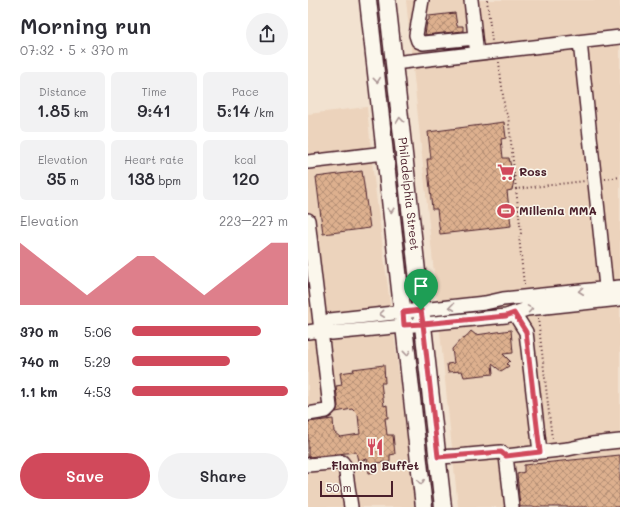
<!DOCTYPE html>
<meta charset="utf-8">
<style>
:root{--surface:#fff;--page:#f2f2f3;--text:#2b2b33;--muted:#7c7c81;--accent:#d1495b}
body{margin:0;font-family:Mali,sans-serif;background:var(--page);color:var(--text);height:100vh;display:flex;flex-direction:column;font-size:15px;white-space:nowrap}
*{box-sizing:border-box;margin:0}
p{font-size:13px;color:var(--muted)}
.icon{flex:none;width:22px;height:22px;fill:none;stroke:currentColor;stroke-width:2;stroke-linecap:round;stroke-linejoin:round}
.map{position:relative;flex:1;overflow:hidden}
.side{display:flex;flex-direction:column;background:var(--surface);width:308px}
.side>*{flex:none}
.scale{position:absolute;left:12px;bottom:10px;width:73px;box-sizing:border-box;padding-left:4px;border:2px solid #4a1f2b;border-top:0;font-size:11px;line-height:14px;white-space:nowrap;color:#4a1f2b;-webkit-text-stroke:3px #fbf7ec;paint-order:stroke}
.pin{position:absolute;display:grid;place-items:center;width:34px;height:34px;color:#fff;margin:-41px -17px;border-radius:50% 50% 50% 0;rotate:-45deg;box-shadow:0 0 4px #0007}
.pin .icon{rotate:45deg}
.round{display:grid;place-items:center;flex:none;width:42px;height:42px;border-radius:21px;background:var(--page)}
.summary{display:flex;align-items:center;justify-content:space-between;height:68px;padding:0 20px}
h1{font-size:22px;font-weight:600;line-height:30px}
.stats{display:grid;grid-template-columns:repeat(3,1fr);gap:6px;height:68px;padding:4px 20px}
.stats div{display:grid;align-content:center;border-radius:6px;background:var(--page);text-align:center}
.stats b{font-size:17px;font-weight:600}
.stats small{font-size:11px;font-weight:400}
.stats p{font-size:11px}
.chart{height:112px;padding:8px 20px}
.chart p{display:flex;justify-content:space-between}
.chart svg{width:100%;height:72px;margin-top:4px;fill:var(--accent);opacity:.7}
.cta{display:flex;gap:8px;margin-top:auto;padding:8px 20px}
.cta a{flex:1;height:46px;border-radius:24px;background:var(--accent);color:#fff;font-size:16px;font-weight:600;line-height:46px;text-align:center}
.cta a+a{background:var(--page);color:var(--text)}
ul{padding:0 20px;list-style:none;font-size:13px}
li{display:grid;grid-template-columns:64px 48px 1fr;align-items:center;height:30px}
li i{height:10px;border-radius:5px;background:var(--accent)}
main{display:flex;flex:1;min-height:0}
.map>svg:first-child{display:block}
.built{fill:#ecd3bc}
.building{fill:url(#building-cross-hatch);stroke:#4a1f2b}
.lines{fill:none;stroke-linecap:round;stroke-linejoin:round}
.minor-casing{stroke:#4a1f2b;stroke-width:16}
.major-casing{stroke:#4a1f2b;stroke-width:19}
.path{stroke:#4a1f2b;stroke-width:2;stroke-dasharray:1 3;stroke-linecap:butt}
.minor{stroke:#fbf7ec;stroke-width:13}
.major{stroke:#fbf7ec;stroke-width:16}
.oneway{stroke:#ab9695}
.route-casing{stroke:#fff;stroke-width:8}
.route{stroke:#d1495b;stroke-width:5}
.labels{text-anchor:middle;stroke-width:3;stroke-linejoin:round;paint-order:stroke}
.poi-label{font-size:12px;font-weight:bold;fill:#4a1f2b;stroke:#fbf7ec;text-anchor:start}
.street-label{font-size:12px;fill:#4a1f2b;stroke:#fbf7ec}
</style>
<main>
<section class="side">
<div class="summary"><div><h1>Morning run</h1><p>07:32 · 5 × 370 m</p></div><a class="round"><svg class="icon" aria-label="share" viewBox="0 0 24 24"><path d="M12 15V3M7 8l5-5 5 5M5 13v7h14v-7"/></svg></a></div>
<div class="stats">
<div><p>Distance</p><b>1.85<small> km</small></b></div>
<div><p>Time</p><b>9:41</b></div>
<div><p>Pace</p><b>5:14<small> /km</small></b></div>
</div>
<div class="stats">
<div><p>Elevation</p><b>35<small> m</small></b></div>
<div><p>Heart rate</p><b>138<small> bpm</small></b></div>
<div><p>kcal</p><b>120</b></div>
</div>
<div class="chart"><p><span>Elevation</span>223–227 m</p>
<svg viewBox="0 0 160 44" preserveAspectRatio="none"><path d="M0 44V6L10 14L20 22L30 30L40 38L50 30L60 22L70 14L80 14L90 22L100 30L110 38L120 30L130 22L140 14L150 6L160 6V44z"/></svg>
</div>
<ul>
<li><b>370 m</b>5:06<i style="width:83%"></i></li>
<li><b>740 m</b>5:29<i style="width:63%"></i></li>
<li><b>1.1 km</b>4:53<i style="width:100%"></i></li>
</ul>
<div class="cta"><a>Save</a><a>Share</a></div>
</section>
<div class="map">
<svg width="312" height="507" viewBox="0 0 312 507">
<defs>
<pattern id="building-cross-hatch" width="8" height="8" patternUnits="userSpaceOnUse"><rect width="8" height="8" fill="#ddb08e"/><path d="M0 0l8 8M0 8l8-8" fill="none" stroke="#b58f74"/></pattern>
</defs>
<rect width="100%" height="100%" fill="#f2e2d0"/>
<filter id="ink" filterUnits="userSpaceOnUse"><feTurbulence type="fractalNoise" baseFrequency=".025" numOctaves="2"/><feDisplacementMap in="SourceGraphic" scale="8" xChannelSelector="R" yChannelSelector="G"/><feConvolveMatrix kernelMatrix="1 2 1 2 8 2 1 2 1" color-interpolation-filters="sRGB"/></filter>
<g filter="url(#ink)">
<path class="built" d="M98,0H312V507H150Z
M59,107L65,171L108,507H0V114Z"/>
<path class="building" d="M147,13L149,26H155V31L117,35L119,21L121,20V16Z
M196,122L198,138L193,139L195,158H201L206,180L204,190L199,191L203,226L132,234L129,209H124L119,159H123L120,132Z
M54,171L62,228L15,234L8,177Z
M203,330L205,353L195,354L202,361L199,364L201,366L193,371L184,364L185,374L156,377L154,371L140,372L139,364L146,363L144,349L154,338L156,339L163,331L168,335Z
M76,365L77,383H73L76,406L79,405L80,418H77L79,435H85L87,454L82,455V462L67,463L68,472L61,473L59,459L50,461L48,452L0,457V422L25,419L26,432L32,437L52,434L50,415L44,409L28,412L30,406L28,386L34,385L32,373L46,371L45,369Z
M312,455V507H212L209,474L216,472V465Z"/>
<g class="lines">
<g class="minor-casing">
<path id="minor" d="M114,0L108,35L110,41L115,43L167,38
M163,0L168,46
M272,42L299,296
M86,63L312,37
M0,162L77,153
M0,220L22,407L18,411L0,414
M206,313L218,332L232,452
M13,330L22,320L177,303L195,299L312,287
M0,332L13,330L24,333L198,316L219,309L312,299
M198,456L204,507
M129,457L149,456L193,452L198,456L260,449L284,444L312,441
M0,465L34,462L37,466L43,507"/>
</g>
<g class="major-casing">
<g id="major">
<path d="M60,0L116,507"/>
<path id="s1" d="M79,0L135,507"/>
</g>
</g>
<path class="path" d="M179,0L184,41
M191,62L197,112L200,115L208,189
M297,179L312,177
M216,285L211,236L213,233L208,189L277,181
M230,318L244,439"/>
<use href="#minor" class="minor"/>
<use href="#major" class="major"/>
</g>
<defs><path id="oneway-chevron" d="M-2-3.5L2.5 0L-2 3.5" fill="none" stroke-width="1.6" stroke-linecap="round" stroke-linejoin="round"/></defs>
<g class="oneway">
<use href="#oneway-chevron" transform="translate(69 80) rotate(84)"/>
<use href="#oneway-chevron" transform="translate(92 120) rotate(-96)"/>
<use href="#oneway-chevron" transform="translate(83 210) rotate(84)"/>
<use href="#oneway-chevron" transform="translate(273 291) rotate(174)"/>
<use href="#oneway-chevron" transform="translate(144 307) rotate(173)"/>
<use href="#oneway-chevron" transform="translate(222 309) rotate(-9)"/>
<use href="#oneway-chevron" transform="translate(74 314) rotate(174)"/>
<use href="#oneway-chevron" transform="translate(99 353) rotate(84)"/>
<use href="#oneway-chevron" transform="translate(113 482) rotate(84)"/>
</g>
</g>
<g class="lines" filter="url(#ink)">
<g class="route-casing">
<path id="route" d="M113,310L95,312L96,325L115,324L130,457L193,452L198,456L232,452L218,332L206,313L198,316L115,324L113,310"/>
</g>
<use href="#route" class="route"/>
</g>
<defs>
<g id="supermarket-bare" transform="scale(1.38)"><path d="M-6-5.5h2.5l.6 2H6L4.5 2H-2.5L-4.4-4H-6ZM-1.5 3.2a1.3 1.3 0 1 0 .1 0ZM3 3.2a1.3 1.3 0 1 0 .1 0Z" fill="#d1495b" stroke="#fbf7ec" stroke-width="2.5" paint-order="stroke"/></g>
<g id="stadium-bare" transform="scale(1.38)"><path d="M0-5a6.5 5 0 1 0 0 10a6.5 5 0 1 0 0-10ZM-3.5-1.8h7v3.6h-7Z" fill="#d1495b" stroke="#fbf7ec" stroke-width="2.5" paint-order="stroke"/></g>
<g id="restaurant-bare" transform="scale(1.38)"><path d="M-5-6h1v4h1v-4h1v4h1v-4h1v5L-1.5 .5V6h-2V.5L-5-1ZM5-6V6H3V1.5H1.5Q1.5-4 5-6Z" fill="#d1495b" stroke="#fbf7ec" stroke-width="2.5" paint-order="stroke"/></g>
</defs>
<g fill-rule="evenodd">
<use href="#supermarket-bare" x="198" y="172"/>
<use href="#stadium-bare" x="198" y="211"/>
<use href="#restaurant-bare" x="67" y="447"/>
</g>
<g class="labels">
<g class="poi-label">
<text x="211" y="176">Ross</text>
<text x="211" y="215">Millenia MMA</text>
<text x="67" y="470" text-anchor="middle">Flaming Buffet</text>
</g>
<g class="street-label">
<text dy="4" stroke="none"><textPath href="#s1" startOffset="195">Philadelphia Street</textPath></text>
</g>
</g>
</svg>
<div class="scale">50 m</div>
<div class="pin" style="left:113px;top:310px;background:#1e9e55"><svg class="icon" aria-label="arrive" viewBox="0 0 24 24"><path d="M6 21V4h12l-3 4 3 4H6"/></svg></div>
</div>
</main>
